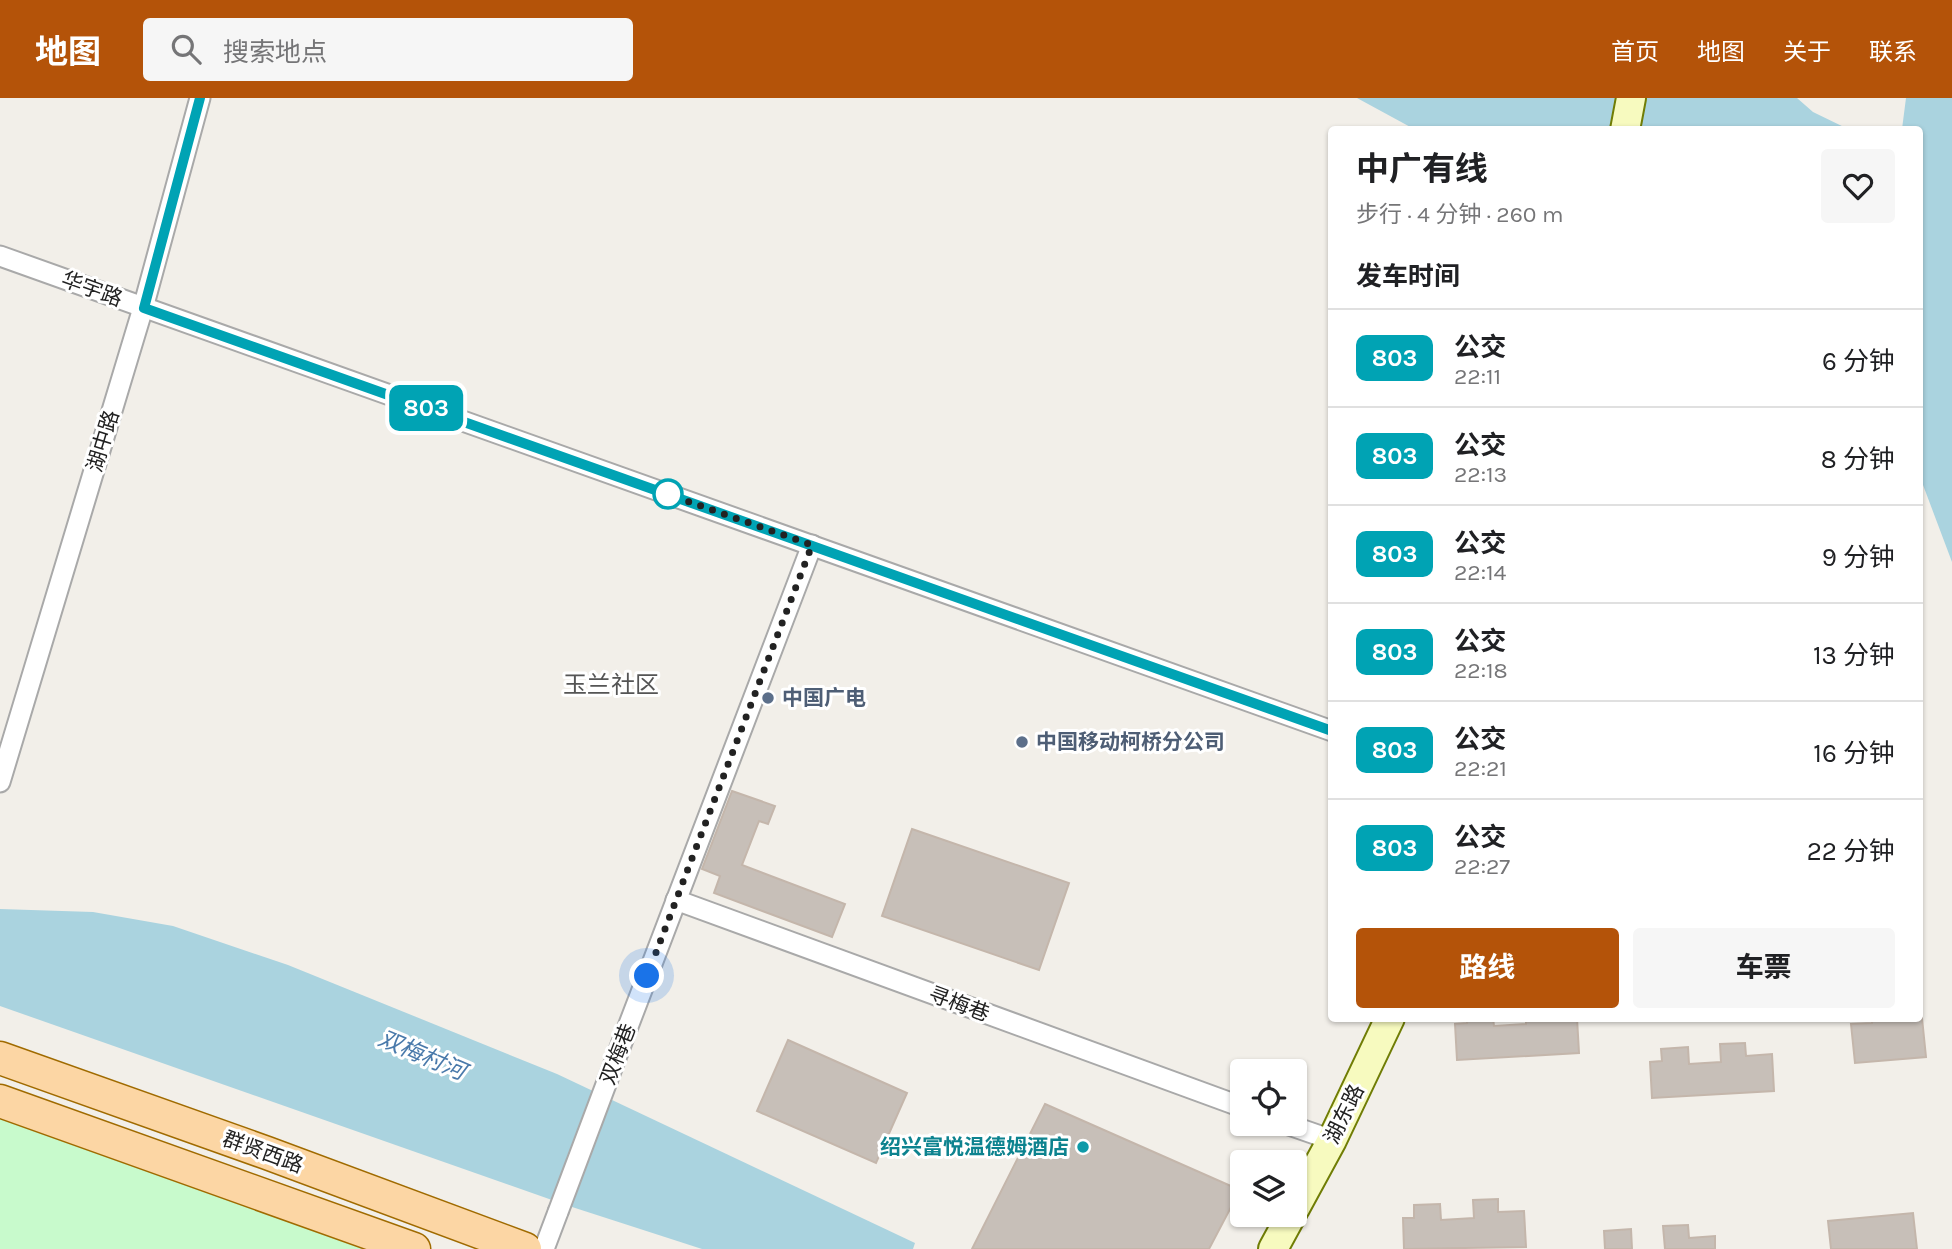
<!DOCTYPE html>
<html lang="zh">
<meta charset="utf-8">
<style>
:root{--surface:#fff;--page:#f6f6f6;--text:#202124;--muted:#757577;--line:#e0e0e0;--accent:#b45309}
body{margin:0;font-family:Karla,"Noto Sans SC",sans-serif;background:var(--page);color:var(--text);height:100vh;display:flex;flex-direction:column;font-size:26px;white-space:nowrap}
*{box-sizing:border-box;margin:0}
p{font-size:23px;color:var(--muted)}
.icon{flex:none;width:38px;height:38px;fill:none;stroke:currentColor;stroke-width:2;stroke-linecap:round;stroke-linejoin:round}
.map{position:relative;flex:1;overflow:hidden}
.sheet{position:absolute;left:1328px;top:28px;width:595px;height:896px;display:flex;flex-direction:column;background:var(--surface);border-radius:7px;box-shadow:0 2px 5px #0004}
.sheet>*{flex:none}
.badge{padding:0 14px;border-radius:10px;font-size:24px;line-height:46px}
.buttons{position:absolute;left:1230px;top:961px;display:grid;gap:14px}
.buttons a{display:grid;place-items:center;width:77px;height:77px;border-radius:7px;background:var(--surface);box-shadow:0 2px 5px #0004;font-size:35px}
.you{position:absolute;width:35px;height:35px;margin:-18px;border:5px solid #fff;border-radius:50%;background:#1a73e8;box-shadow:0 0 0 10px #1a73e833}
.map>.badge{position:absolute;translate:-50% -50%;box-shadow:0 0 0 4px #fff}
h2{padding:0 28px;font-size:26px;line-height:63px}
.round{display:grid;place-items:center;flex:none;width:74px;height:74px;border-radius:7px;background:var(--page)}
.head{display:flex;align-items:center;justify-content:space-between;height:119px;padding:0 28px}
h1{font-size:33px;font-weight:700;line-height:52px}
.button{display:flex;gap:14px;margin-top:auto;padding:14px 28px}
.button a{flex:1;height:80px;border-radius:7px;background:var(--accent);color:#fff;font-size:28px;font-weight:700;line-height:80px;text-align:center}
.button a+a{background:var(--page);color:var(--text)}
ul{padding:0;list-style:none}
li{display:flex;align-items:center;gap:21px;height:98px;padding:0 28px;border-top:2px solid var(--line)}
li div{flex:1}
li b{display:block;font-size:26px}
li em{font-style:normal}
li .badge{min-width:77px;font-weight:700;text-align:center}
header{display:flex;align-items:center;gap:42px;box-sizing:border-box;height:98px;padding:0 35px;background:var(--accent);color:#fff}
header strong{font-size:33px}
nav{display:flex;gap:38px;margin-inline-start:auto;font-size:24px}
.search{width:490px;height:63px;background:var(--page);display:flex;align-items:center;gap:18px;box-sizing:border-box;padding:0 24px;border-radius:7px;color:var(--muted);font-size:26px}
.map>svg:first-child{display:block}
.park{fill:#c8facc}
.water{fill:#aad3df}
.building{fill:#c7bfb8;stroke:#c4b6ab;stroke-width:2}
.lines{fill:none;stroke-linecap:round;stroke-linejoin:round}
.street-casing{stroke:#a9a9a9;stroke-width:23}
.secondary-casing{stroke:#707d05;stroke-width:32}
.primary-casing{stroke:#a06b00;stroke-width:35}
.street{stroke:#fff;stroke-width:19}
.secondary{stroke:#f7fabf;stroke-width:28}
.primary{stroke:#fcd6a4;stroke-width:32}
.street-bridge-casing{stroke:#a9a9a9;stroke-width:23;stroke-linecap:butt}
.street-bridge{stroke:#fff;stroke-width:19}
.line-casing{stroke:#fff;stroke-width:16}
.line{stroke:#00a3b4;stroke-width:10}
.walk{stroke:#222;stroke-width:7;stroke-dasharray:0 12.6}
.stop-dot{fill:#fff;stroke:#00a3b4;stroke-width:3.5}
.service-dot{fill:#5c6f8a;stroke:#fff;stroke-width:2.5}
.culture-dot{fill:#0f9aa8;stroke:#fff;stroke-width:2.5}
.labels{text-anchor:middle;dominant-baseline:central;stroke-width:6;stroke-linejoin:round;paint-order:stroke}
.street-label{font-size:21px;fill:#222;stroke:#fff}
.service-label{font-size:21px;font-weight:bold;fill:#4e5e75;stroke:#fff;text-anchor:start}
.culture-label{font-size:21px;font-weight:bold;fill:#0d838f;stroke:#fff;text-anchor:end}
.water-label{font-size:23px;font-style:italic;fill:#4a7aab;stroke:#fff}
.quarter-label{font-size:24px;fill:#555;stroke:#fff}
</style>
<header>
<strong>地图</strong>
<div class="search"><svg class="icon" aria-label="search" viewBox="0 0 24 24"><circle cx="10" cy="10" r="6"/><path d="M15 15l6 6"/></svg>搜索地点</div>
<nav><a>首页</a><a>地图</a><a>关于</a><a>联系</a></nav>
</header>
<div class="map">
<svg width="1952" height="1151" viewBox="0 0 1952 1151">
<rect width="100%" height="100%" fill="#f2efe9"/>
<path class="park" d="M0,1019l382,132h-382z"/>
<g class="water">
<path d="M1357,0h440l16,14 35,17h-434z"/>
<path d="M1906,0h46v464l-32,-85v-347l-18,-1z"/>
<path d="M0,811l93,3 80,14 115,39 269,109 358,169 -2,6h-211l-133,-43 -569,-200z"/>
</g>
<g class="building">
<path d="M732,693l43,15 -7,18 -9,-3 -17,44 103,39 -13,33 -118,-44 6,-17 -18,-7z"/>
<path d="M912,731l157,54 -30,87 -157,-54z"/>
<path d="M1467,920h26l1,8 32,-2v-6h51l2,35 -122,7 -2,-36 12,-1z"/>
<path d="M1872,920h24v3l26,-3 4,39 -71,6 -4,-39 21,-1z"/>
<path d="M788,942l119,53 -31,70 -119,-52z"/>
<path d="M1745,945l1,13 26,-2 2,37 -122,7 -2,-36 12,-1 -1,-12 27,-2 1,17 32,-2 -1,-18z"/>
<path d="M1045,1006l195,86 -31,59h-237z"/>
<path d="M1498,1101v13l26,-1 2,36 -122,2 -1,-31h11v-13l26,-1 1,16 33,-2 -1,-18z"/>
<path d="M1913,1115l4,36h-86l-3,-28z"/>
<path d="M1688,1127l1,13 26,-2v13h-50l-2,-23z"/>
<path d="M1631,1131l1,20h-27l-1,-18z"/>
</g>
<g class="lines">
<g class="street-casing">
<g id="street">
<path d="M0,158l1332,475"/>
<path d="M0,684l143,-474 57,-210"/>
<path d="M676,802l566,207"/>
<path d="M608,981l204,-534"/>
<path d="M1286,1026l46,16"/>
<path d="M544,1151l14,-37"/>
</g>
</g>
<g class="secondary-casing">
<g id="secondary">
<path d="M1625,32l6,-32"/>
<path d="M1295,1110l37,-68 58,-122"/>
<path d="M1273,1151l19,-35"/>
</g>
</g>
<g class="primary-casing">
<g id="primary">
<path d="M0,960l267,95 258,96"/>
<path d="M0,1003l414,148"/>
</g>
</g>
<use href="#street" class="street"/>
<use href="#secondary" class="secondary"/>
<use href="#primary" class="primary"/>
<g class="street-bridge-casing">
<path id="street-bridge" d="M558,1114l50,-133"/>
</g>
<use href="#street-bridge" class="street-bridge"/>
</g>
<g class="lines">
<g class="line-casing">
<path id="line" d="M200,0l-56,210 1188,423"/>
</g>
<use href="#line" class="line"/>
<path class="walk" d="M647,878l165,-431 -148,-52 4,1"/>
</g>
<circle class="stop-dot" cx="668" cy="396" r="14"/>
<g class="service-dot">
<circle cx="768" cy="600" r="7"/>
<circle cx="1022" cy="644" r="7"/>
</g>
<circle class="culture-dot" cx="1083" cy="1049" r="7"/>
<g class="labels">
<g class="street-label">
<text transform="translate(92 191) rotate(20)">华宇路</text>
<text transform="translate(103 343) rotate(-73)">湖中路</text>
<text transform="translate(959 906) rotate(20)">寻梅巷</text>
<text transform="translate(618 956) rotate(-69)">双梅巷</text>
<text transform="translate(1344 1016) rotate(-64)">湖东路</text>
<text transform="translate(263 1054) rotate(20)">群贤西路</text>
</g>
<g class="service-label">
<text x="782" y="600">中国广电</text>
<text x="1036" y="644">中国移动柯桥分公司</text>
</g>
<g class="culture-label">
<text x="1069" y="1049">绍兴富悦温德姆酒店</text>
</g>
<g class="water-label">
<text transform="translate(422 957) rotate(23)">双梅村河</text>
</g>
<g class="quarter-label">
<text x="611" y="587">玉兰社区</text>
</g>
</g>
</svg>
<div class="buttons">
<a><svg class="icon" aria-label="locate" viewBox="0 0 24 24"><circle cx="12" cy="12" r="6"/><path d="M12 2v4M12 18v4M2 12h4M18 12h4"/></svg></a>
<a><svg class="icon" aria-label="layers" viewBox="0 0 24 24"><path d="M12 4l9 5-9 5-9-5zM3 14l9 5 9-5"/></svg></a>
</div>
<div class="you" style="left:647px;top:878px"></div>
<b class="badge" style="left:426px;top:310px;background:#00a3b4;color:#fff">803</b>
<section class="sheet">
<div class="head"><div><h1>中广有线</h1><p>步行 · 4 分钟 · 260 m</p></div><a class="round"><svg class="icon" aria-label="heart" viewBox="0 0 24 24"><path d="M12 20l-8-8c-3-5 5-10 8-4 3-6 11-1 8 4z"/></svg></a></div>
<h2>发车时间</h2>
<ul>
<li><span class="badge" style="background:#00a3b4;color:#fff">803</span><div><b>公交</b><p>22:11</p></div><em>6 分钟</em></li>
<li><span class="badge" style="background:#00a3b4;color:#fff">803</span><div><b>公交</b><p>22:13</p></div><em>8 分钟</em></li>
<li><span class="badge" style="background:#00a3b4;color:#fff">803</span><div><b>公交</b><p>22:14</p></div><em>9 分钟</em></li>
<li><span class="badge" style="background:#00a3b4;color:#fff">803</span><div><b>公交</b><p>22:18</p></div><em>13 分钟</em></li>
<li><span class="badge" style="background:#00a3b4;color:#fff">803</span><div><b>公交</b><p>22:21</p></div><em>16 分钟</em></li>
<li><span class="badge" style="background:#00a3b4;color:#fff">803</span><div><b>公交</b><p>22:27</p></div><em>22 分钟</em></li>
</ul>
<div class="button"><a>路线</a><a>车票</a></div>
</section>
</div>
